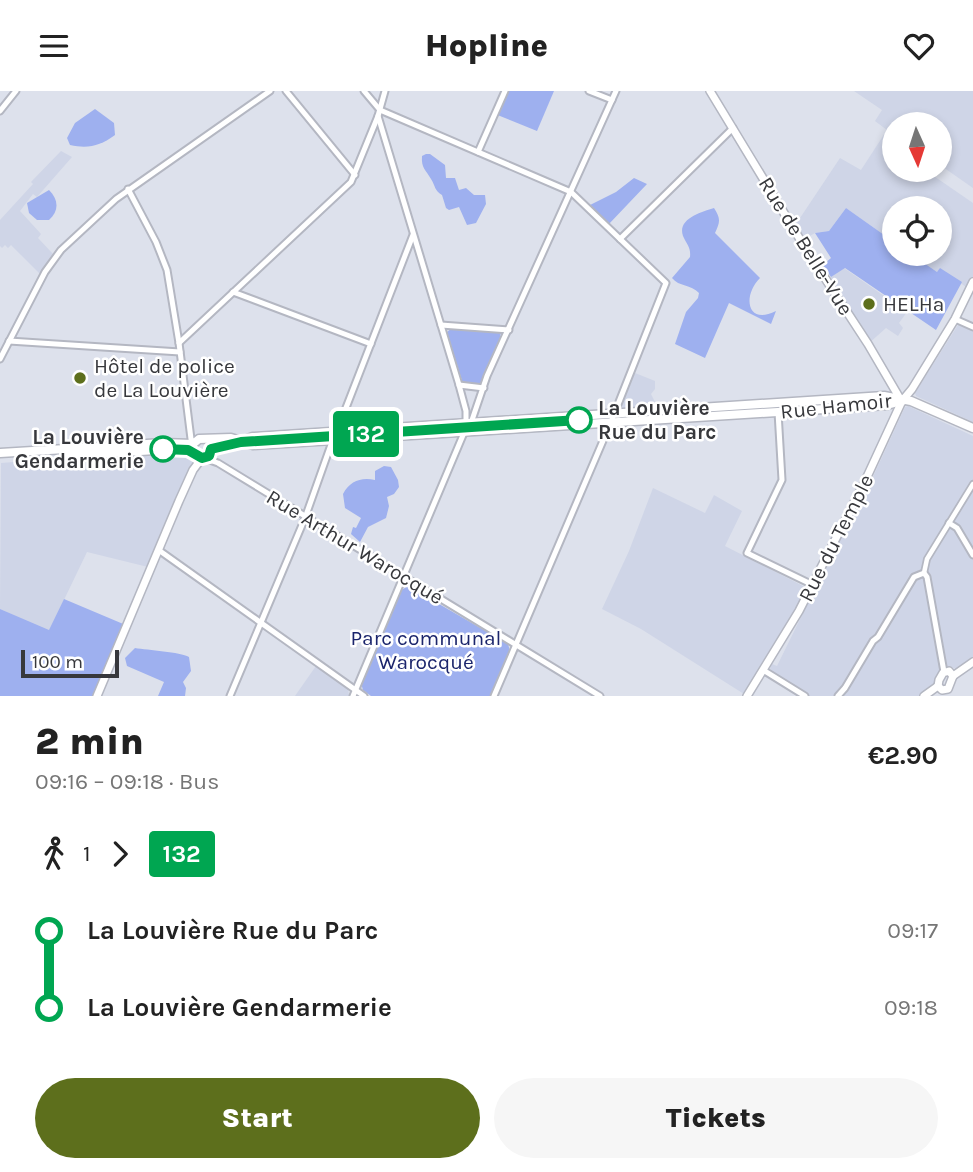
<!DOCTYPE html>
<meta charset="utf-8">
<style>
:root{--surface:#fff;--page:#f6f6f6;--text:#222;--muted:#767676;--accent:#5d6f1c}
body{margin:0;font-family:Karla,sans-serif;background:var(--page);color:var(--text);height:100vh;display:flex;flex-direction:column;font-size:26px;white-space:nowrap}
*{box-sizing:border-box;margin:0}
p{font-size:23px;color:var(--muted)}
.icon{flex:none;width:38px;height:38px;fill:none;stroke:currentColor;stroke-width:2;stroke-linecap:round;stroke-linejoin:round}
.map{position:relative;height:605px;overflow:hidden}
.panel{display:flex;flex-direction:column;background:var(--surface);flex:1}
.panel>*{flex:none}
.badge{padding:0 14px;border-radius:5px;font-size:24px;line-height:46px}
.needle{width:46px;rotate:177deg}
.controls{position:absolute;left:882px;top:21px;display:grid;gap:14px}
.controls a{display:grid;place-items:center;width:70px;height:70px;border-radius:50%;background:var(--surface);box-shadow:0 4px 10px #0003;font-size:35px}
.scale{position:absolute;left:21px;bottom:18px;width:98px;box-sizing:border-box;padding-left:7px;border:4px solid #37383c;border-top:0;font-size:19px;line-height:24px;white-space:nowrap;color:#37383c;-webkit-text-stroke:5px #fff;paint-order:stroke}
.map>.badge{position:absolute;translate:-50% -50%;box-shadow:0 0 0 4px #fff}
.legs{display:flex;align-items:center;gap:10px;height:77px;padding:0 35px;font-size:23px}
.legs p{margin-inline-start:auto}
.head{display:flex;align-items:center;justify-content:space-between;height:119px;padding:0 35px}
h1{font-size:38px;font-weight:800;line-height:52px}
.cta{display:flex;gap:14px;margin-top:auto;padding:14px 35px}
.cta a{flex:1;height:80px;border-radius:42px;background:var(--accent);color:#fff;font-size:28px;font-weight:800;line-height:80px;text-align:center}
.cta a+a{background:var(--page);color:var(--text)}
ul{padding:0 35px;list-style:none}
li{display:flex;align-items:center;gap:24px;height:77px;font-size:26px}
li i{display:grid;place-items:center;width:10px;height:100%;margin:0 9px;background:currentColor}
li i::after{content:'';width:18px;height:18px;margin:-9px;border:5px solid;border-radius:50%;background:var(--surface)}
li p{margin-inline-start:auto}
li:first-child i{background:linear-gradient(#0000 50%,currentColor 0)}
li:last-child i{background:linear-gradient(currentColor 50%,#0000 0)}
header{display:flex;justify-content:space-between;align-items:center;height:91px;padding:0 35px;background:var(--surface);font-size:32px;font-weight:800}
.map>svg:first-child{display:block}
.built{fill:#cfd5e7}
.green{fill:#9eb0ef}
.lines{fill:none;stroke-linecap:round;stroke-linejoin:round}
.pedestrian-casing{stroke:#b4b7c2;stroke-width:8}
.minor-casing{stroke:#b4b7c2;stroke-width:9}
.tertiary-casing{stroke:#b4b7c2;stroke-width:10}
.secondary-casing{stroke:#b4b7c2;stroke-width:11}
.pedestrian{stroke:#fff;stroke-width:4.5}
.minor{stroke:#fff;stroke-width:5}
.tertiary{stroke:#fff;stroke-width:7}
.secondary{stroke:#fff;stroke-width:8}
.line-1-casing{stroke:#fff;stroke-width:16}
.line-1{stroke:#00a651;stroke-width:10}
.poi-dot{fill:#5d6f1c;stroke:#fff;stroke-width:2.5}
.stop-1-dot{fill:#fff;stroke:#00a651;stroke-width:3.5}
.labels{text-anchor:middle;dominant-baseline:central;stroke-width:5;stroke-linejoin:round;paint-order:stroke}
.street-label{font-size:21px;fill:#37383c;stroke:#fff}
.poi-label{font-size:21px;fill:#37383c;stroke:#fff;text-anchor:start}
.stop-label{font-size:21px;font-weight:bold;fill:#37383c;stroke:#fff;text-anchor:start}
.park-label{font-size:21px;fill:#1b256c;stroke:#fff}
</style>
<header><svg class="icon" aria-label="menu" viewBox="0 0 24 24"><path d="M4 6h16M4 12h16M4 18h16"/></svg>Hopline<svg class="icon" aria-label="heart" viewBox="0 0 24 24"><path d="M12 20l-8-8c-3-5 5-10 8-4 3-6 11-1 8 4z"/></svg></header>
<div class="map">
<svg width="973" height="605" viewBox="0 0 973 605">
<rect width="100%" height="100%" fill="#dde1ec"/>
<g class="built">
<path d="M854,0h119v97l-33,-23v-41h-46v46h31l48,33v79l-4,7 -29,-20 -3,3 -26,-18h29v-46h-46v34l-48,-34 -17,23 -14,2 -14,8 -9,-16 6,-4 42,-63 21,12 26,-40 -12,-9 7,-11z"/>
<path d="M61,60l11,6 -35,40 -4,-3 -13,17 21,23 -3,4 15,16 -13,20 -29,-29 -3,3 -3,-3 -3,3 -2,-2v-26l33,-36 -2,-2z"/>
<path d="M844,177l63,44 -8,11 4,5 -5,8 -12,-8 -18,16 -34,-52 -3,-15z"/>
<path d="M958,234l15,5v92l-57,-26 -1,-3z"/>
<path d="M635,282l20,8v8l-4,5 6,12 -36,2z"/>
<path d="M908,315l65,30v222l-16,11 -10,-3 -5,2 -8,16 -15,12h-110l-38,-25 -1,-3 2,-4 5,2 91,-185 4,-2 33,-72z"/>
<path d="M155,360l34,2 4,9 -45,105 -61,-15 -38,79 -49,-22 1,-146z"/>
<path d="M653,397l52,25 9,-18 28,16 -17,35 82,42 -32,59 -31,47 -103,-65 -39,-20 27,-58z"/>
<path d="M316,575l32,21 1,9h-54z"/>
</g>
<g class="green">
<path d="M505,0h49l-17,40 -42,-17z"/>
<path d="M95,18l19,14 1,12c-15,11 -27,14 -45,10l-3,-7 8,-15z"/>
<path d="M426,63h4l15,11 1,13h9l4,12 7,-2 8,7h11l1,9 -10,19 -9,2 -8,-18 -10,3 -3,-2 -4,-13c-8,-5 -6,-8 -11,-16 -5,-9 -10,-11 -9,-23z"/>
<path d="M634,87l13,6 -39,41 -20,-19 28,-14z"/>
<path d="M49,99c10,10 10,21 0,30h-12l-8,-7 -2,-10z"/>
<path d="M714,117c7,11 6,14 1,25l45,45c-18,18 -13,48 16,33l-5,13 -42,-21 -24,55 -30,-14 11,-32 12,-14 1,-5c-8,-9 -20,-6 -27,-15l18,-21c1,-10 -3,-12 -7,-21 -6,-17 18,-24 31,-28z"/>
<path d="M846,117l48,34v12h17l26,18 3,-4 22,14 -26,48 -91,-62 -14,9 -8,-12 8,-7 -16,-25 14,-2z"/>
<path d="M452,237l49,4 -2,11 -20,43 -16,-2 -15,-48 -1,-4z"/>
<path d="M384,375l7,1 7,13 1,7 -5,7 -7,3 2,9 -3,12 -18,9 -8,15 -9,-8 2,-7 3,1 5,-10 -16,-10 -2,-14c7,-13 18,-17 32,-14v-9z"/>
<path d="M408,495l100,58 2,7 -19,45h-120l-8,-6 -2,-7 39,-92z"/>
<path d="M64,508l64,27 -31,70h-97v-87l49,21z"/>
<path d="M135,557c13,2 45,4 54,9l2,14 -8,11 3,6 -1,8h-27l6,-14 -37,-16 -2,-8z"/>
</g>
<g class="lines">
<g class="pedestrian-casing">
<path id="pedestrian" d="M924,482l3,-14 46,-75"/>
</g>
<g class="minor-casing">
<g id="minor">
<path d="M286,0l69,84"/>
<path d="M364,0l16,19 191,82 95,91 -55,139 -117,274"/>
<path d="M589,0l23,9"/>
<path d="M0,20l16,-20"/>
<path d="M478,61l27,-61"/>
<path d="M128,98l28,53 11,28 12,73 12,96 3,4"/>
<path d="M620,148l113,-111"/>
<path d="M233,201l138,52"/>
<path d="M955,228l18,8"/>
<path d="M441,234l68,5"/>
<path d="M9,250l171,11"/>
<path d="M179,252l172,-161 27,-66 7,-25"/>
<path d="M0,268l45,-87 16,-22 55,-51 154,-108"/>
<path d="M459,294l25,3"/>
<path d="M778,321l4,68 -35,73 66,32"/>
<path d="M471,332l16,-47 129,-285"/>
<path d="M337,340l76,-196"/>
<path d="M204,367l14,5 382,233"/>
<path d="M949,432l8,5 16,27"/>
<path d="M160,460l204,145"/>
<path d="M763,579l42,26"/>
<path d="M230,605l75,-178 28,-79"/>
<path d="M353,605l113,-268v-17l-7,-26 -81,-269"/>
<path d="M838,605l7,-8 28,-47 5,-4 36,-60 10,-4 3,4 17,95"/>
</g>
</g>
<g class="tertiary-casing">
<g id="tertiary">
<path d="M710,0l94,155 64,98 31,53"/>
<path d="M953,585l20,-14"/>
<path d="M938,595l1,-6 4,-7 6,-2 4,5"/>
<path d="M938,595l4,4 6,-1 5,-13"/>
<path d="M97,605l82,-195 14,-31 9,-12"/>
<path d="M747,605l52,-85 67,-132 36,-78 10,-12 43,-70 18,-37"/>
<path d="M924,605l14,-10"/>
</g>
</g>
<g class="secondary-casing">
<g id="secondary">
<path d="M193,353l6,-5 32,-1 22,7 634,-40 15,-4"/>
<path d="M192,356l2,8 8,3 7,-3 2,-6"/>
<path d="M211,358l21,-4 21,-8 631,-41 27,5 62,27"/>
<path d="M0,362l163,-10 30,1"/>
<path d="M63,365l108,-7 21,2"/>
</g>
</g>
<use href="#pedestrian" class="pedestrian"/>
<use href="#minor" class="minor"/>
<use href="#tertiary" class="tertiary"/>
<use href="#secondary" class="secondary"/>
</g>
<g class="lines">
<g class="line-1-casing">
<path id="line-1" d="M163,358l25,1 14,8 7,-2 2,-7 30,-7 338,-22"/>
</g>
<use href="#line-1" class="line-1"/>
</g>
<g class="poi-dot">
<circle cx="869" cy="213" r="7"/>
<circle cx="80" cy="287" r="7"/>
</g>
<g class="stop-1-dot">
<circle cx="579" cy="329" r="12"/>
<circle cx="163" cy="358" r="12"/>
</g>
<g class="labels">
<g class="street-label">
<text transform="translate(806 155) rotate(58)">Rue de Belle-Vue</text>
<text transform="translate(836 315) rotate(-6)">Rue Hamoir</text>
<text transform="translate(836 447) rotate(-63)">Rue du Temple</text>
<text transform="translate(355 456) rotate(31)">Rue Arthur Warocqué</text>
</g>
<g class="poi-label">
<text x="883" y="213">HELHa</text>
<text x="94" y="275">Hôtel de police<tspan x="94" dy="24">de La Louvière</tspan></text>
</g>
<g class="stop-label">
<text x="598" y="317">La Louvière<tspan x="598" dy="24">Rue du Parc</tspan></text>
<text x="144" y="346" text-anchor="end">La Louvière<tspan x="144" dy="24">Gendarmerie</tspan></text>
</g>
<g class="park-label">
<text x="426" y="547">Parc communal<tspan x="426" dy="24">Warocqué</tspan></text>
</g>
</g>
</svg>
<div class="controls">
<a><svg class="needle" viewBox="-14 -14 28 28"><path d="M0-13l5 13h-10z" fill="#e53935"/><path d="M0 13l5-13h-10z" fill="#767676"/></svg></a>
<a><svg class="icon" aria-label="locate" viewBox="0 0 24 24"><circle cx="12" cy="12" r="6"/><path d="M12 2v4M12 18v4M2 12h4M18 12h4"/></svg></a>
</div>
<div class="scale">100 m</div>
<b class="badge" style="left:366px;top:343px;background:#00a651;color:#fff">132</b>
</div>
<section class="panel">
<div class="head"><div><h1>2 min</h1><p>09:16 – 09:18 · Bus</p></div><b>€2.90</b></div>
<div class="legs"><svg class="icon" aria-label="walk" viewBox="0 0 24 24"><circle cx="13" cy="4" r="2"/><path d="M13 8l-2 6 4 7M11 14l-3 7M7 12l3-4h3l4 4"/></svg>1<svg class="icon" aria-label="forward" viewBox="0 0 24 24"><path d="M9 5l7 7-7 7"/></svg><b class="badge" style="background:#00a651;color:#fff">132</b></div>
<ul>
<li><i style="color:#00a651"></i><b>La Louvière Rue du Parc</b><p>09:17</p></li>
<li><i style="color:#00a651"></i><b>La Louvière Gendarmerie</b><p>09:18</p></li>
</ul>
<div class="cta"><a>Start</a><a>Tickets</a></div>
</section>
